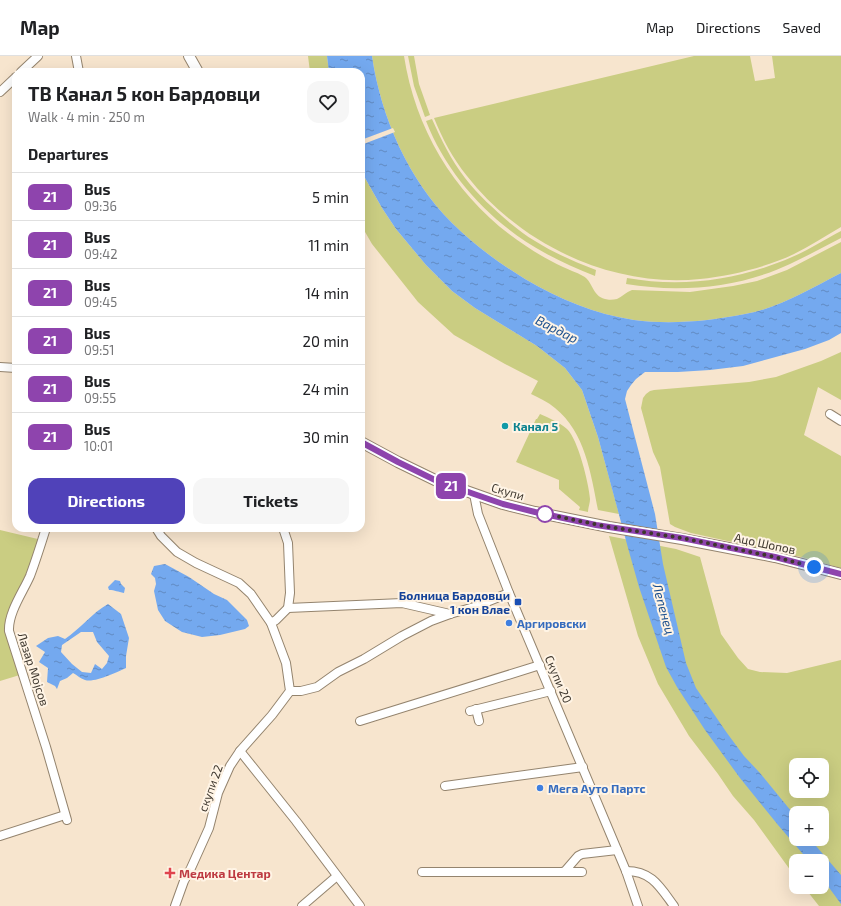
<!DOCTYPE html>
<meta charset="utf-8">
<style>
:root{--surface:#fff;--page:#f6f6f6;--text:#202124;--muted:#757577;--line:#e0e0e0;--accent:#5042b9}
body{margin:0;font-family:"Exo 2",sans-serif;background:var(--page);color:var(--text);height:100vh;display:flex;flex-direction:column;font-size:15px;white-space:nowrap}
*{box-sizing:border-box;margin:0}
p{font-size:13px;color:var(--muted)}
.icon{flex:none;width:22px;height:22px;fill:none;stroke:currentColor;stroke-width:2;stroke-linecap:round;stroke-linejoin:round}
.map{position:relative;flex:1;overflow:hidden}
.panel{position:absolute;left:12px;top:12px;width:353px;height:464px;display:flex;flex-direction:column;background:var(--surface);border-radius:12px;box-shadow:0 4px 16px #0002}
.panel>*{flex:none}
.badge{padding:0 8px;border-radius:6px;font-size:14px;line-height:26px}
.buttons{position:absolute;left:789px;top:702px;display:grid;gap:8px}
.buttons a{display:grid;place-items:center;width:40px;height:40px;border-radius:8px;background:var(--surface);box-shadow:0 4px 16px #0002;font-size:20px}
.you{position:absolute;width:20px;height:20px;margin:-10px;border:3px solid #fff;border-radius:50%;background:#1a73e8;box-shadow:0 0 0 6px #1a73e833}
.map>.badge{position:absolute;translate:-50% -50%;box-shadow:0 0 0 2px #fff}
h2{padding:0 16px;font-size:15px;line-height:36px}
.round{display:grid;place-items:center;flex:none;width:42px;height:42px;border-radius:12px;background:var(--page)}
.overview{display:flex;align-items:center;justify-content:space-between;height:68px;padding:0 16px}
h1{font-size:19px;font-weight:700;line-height:30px}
.action{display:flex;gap:8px;margin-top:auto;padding:8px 16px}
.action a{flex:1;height:46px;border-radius:12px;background:var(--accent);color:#fff;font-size:16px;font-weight:700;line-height:46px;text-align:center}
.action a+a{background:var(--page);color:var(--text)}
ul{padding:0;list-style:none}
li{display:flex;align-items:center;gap:12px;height:48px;padding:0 16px;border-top:1px solid var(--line)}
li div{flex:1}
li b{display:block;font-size:15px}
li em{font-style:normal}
li .badge{min-width:44px;font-weight:700;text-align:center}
header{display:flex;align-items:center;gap:24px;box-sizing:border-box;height:56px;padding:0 20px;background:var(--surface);border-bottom:1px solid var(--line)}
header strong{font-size:19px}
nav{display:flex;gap:22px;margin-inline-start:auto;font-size:14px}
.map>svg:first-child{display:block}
.green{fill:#cacd82;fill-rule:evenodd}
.water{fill:url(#water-ripples);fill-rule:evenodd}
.pier{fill:#f7e5ce}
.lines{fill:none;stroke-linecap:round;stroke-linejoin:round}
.minor-casing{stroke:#94846e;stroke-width:10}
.tertiary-casing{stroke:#94846e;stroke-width:12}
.minor{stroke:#fff;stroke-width:8}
.tertiary{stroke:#fff;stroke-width:10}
.line-casing{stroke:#fff;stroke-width:9}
.line{stroke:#8e44ad;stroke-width:6}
.walk{stroke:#3e372e;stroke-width:4;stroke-dasharray:0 7.2}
.culture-dot{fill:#0f9aa8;stroke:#fff4e5;stroke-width:1.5}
.stop-dot{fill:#fff;stroke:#8e44ad;stroke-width:2}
.transit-dot{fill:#1a4fb4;stroke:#fff4e5;stroke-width:1.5}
.shop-dot{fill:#3f7fe0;stroke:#fff4e5;stroke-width:1.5}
.health-dot{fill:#e0444e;stroke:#fff4e5;stroke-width:1.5}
.labels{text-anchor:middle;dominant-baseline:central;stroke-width:4;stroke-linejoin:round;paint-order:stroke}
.culture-label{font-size:12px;font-weight:bold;fill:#0d838f;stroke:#fff4e5;text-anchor:start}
.street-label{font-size:12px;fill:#3e372e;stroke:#fff4e5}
.transit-label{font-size:12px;font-weight:bold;fill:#164399;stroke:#fff4e5;text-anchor:end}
.shop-label{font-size:12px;font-weight:bold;fill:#366cbe;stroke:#fff4e5;text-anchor:start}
.health-label{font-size:12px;font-weight:bold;fill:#be3a42;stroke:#fff4e5;text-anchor:start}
.water-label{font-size:13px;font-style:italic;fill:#1a4e8d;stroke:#fff4e5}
</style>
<header>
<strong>Map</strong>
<nav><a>Map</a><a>Directions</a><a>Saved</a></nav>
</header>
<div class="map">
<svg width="841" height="850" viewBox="0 0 841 850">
<defs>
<pattern id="water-ripples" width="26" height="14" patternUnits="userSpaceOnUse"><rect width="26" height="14" fill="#74a9ef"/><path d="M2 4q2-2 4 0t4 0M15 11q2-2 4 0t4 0" fill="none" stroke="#618ac2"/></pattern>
</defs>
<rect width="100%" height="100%" fill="#f7e5ce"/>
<g class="green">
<path d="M308,0h19l2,16h-19z"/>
<path d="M372,0h32c12,78 56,147 122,190 12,8 24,15 37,21 6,3 13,5 20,9 10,5 9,20 22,23 3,1 8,1 12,0 5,-2 9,-7 15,-9l58,2 43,-6 24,-5 30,-11 54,-28v31c-31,16 -62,35 -96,41 -36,7 -74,11 -111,6 -39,-6 -75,-21 -109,-41 -26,-16 -51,-34 -73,-56 -44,-44 -71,-106 -80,-167z"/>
<path d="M408,0h6l5,28 11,31 -5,2 -11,-31z"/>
<path d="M694,0h56l5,25 20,-3 -3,-22h69v171c-16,9 -31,19 -47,27 -27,13 -64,22 -94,25 -88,9 -179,-34 -233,-103 -14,-17 -25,-38 -33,-58z"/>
<path d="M432,63c9,20 19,41 33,59 13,17 29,31 45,45 8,6 16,13 25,18 19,12 40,21 61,29l-1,6c-17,-7 -34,-14 -50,-23 -53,-29 -97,-76 -119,-132z"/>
<path d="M361,115l21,37 14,21 30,36 26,26 23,17 62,38 28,22 17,22 16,47 21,77 -21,-4c-7,-36 -13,-78 -43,-102 -7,-6 -16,-10 -24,-14l7,-13 -33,-17 -51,-29 -36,-33 -46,-58 -11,-19z"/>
<path d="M841,175v7c-17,9 -34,18 -51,26 -51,24 -110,29 -164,20l1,-6c56,10 113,2 165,-21 17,-7 33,-18 49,-26z"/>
<path d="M841,296v48l-23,-13 -14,48 37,21v112l-40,-11 -110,-24 -16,-6 -5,-3 -10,-57 -7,-15 -12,-44 2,-10 3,-4 4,-3 4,-1 95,-8 27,-5 45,-16z"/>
<path d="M540,358c9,4 19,8 27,15 11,10 22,55 23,70 0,4 -2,9 -2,13l-9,-2 1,-3 -21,-18v-9l-43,-18 20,-43h1z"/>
<path d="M0,474l42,10 -32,79 13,55 -23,7z"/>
<path d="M609,480l67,13 24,8 21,77 17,24 10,11 12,3 27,1 54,-13v246h-22l-15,-19h18v-26h-26v17l-42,-58 -21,-24 -15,-22 -29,-38 -31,-52 -20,-48zM796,709h26v26h-26zM796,757h26v26h-26z"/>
</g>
<g class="water">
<path d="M327,0h45c9,61 36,123 80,167 22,22 47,40 73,56 34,20 70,35 109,41 37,5 75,1 111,-6 34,-6 65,-25 96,-41v60l-12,7 -24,9 -62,17 -33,4 -32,2h-33l-9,7 -5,6 -4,6 -2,8 30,115 8,50 23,99 10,25 31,45 17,23 16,17 36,44v22h14l31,36v29l-19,-26v-17h-13l-31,-36 -38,-47 -35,-48 -28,-43 -11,-20 -27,-80 -11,-39 -30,-111 -16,-47 -17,-22 -28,-22 -62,-38 -23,-17 -26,-26 -30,-36 -14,-21 -17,-30 -4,-7v-99h-32z"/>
<path d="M165,508l24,13 25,17 13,6 20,20 2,6 -4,3 -25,6 -18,2 -20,-5 -17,-11 -7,-11 -4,-19 2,-7 -1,-6 -4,-4 3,-8z"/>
<path d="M115,524l5,1 1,3 4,4 -1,5c-6,-1 -9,-3 -15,-3l-1,-3z"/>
<path d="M108,548l13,10 8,24 -3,18v12c-9,4 -31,15 -41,12 -4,-1 -8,-5 -12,-7l-6,5 -7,3 -3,8 -2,-3 -8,-4 1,-14 -9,-6 6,-10 -9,-6 12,-8 10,-2 7,3c15,-10 27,-26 43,-35zM81,576h12l4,10 12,14 -2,7 -5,6 -7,-5 -4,9 -9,-1 -10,-8 -11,-12 1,-7z"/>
</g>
<path class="pier" d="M393,72l2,4 -34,13v-5z"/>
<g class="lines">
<g class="minor-casing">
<g id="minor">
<path d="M76,0l3,16"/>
<path d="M21,16l17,-16"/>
<path d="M0,36l16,-15"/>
<path d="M0,311l16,1"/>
<path d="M830,358l11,7"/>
<path d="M474,438l4,20 31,79 117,278 12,35"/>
<path d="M46,472c-5,16 -10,32 -16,48 -7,16 -22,37 -21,55l37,116 21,73"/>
<path d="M156,472l5,8 16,16 19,11 43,20 12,11 20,29 15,40 4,28 -18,24 -32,36 -10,15 -12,27 -9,35 -18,40 -7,13 -9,25"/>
<path d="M283,472l5,15 2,50 -2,15"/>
<path d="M271,567l5,-3 12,-12 114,-5 48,11"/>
<path d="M290,635h11l16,-4 21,-15 26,-13 38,-23 29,-15 19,-7 24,-7 35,-14"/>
<path d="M476,653l3,12"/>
<path d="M470,655l81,-20"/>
<path d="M360,665l180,-56"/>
<path d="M240,695l56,70 64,85"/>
<path d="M445,730l138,-19"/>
<path d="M0,780l65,-21"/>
<path d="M626,815c26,0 34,16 48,35"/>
<path d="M422,816h140l3,-1 13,-15 4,-2 35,-4"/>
<path d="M562,816h20"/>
<path d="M302,850l35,-30"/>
</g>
</g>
<g class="tertiary-casing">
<g id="tertiary">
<path d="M189,0l9,16"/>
<path d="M361,386l37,20 37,18 68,24 32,8 74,15 73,12 93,18 66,17"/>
</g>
</g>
<use href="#minor" class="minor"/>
<use href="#tertiary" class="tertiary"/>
</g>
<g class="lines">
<g class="line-casing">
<path id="line" d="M361,386l37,20 37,18 39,14 29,10 32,8 61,13 86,13 93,19 66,17"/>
</g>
<use href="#line" class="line"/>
<path class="walk" d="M545,458l64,13 73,11 93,19 39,10"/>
</g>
<circle class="culture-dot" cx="505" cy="370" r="4"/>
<circle class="stop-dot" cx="545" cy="458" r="8"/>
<rect class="transit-dot" x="514" y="542" width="8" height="8" rx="2"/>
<g class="shop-dot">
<circle cx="509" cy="567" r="4"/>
<circle cx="540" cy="732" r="4"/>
</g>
<path class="health-dot" d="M168 811h4v4h4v4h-4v4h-4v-4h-4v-4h4z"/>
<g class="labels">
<g class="culture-label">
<text x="513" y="370">Канал 5</text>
</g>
<g class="street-label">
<text transform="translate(508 435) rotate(16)">Скупи</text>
<text transform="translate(765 487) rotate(12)">Ацо Шопов</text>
<text transform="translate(34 613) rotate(72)">Лазар Мојсов</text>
<text transform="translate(559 623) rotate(67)">Скупи 20</text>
<text transform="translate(210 732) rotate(-70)">скупи 22</text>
</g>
<g class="transit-label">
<text x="510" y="539">Болница Бардовци<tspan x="510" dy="14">1 кон Влае</tspan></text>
</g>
<g class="shop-label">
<text x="517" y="567">Аргировски</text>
<text x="548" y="732">Мега Ауто Партс</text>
</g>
<g class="health-label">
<text x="179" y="817">Медика Центар</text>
</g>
<g class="water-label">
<text transform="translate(557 273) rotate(27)">Вардар</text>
<text transform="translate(664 553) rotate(75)">Лепенец</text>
</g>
</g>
</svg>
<div class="buttons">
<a><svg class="icon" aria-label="locate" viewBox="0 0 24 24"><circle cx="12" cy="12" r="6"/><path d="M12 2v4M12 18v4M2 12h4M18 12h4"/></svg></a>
<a>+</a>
<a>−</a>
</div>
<div class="you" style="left:814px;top:511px"></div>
<b class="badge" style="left:451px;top:430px;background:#8e44ad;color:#fff">21</b>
<section class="panel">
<div class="overview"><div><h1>ТВ Канал 5 кон Бардовци</h1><p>Walk · 4 min · 250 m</p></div><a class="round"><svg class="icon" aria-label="heart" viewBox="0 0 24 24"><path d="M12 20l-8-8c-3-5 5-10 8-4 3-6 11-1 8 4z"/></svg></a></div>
<h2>Departures</h2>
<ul>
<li><span class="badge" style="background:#8e44ad;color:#fff">21</span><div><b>Bus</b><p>09:36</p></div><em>5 min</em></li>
<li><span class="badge" style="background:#8e44ad;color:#fff">21</span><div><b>Bus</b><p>09:42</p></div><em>11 min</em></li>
<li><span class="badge" style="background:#8e44ad;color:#fff">21</span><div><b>Bus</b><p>09:45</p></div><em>14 min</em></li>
<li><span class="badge" style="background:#8e44ad;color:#fff">21</span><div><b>Bus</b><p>09:51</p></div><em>20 min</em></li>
<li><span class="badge" style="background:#8e44ad;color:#fff">21</span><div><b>Bus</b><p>09:55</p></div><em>24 min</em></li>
<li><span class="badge" style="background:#8e44ad;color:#fff">21</span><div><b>Bus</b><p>10:01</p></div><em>30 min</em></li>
</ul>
<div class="action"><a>Directions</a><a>Tickets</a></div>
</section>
</div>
